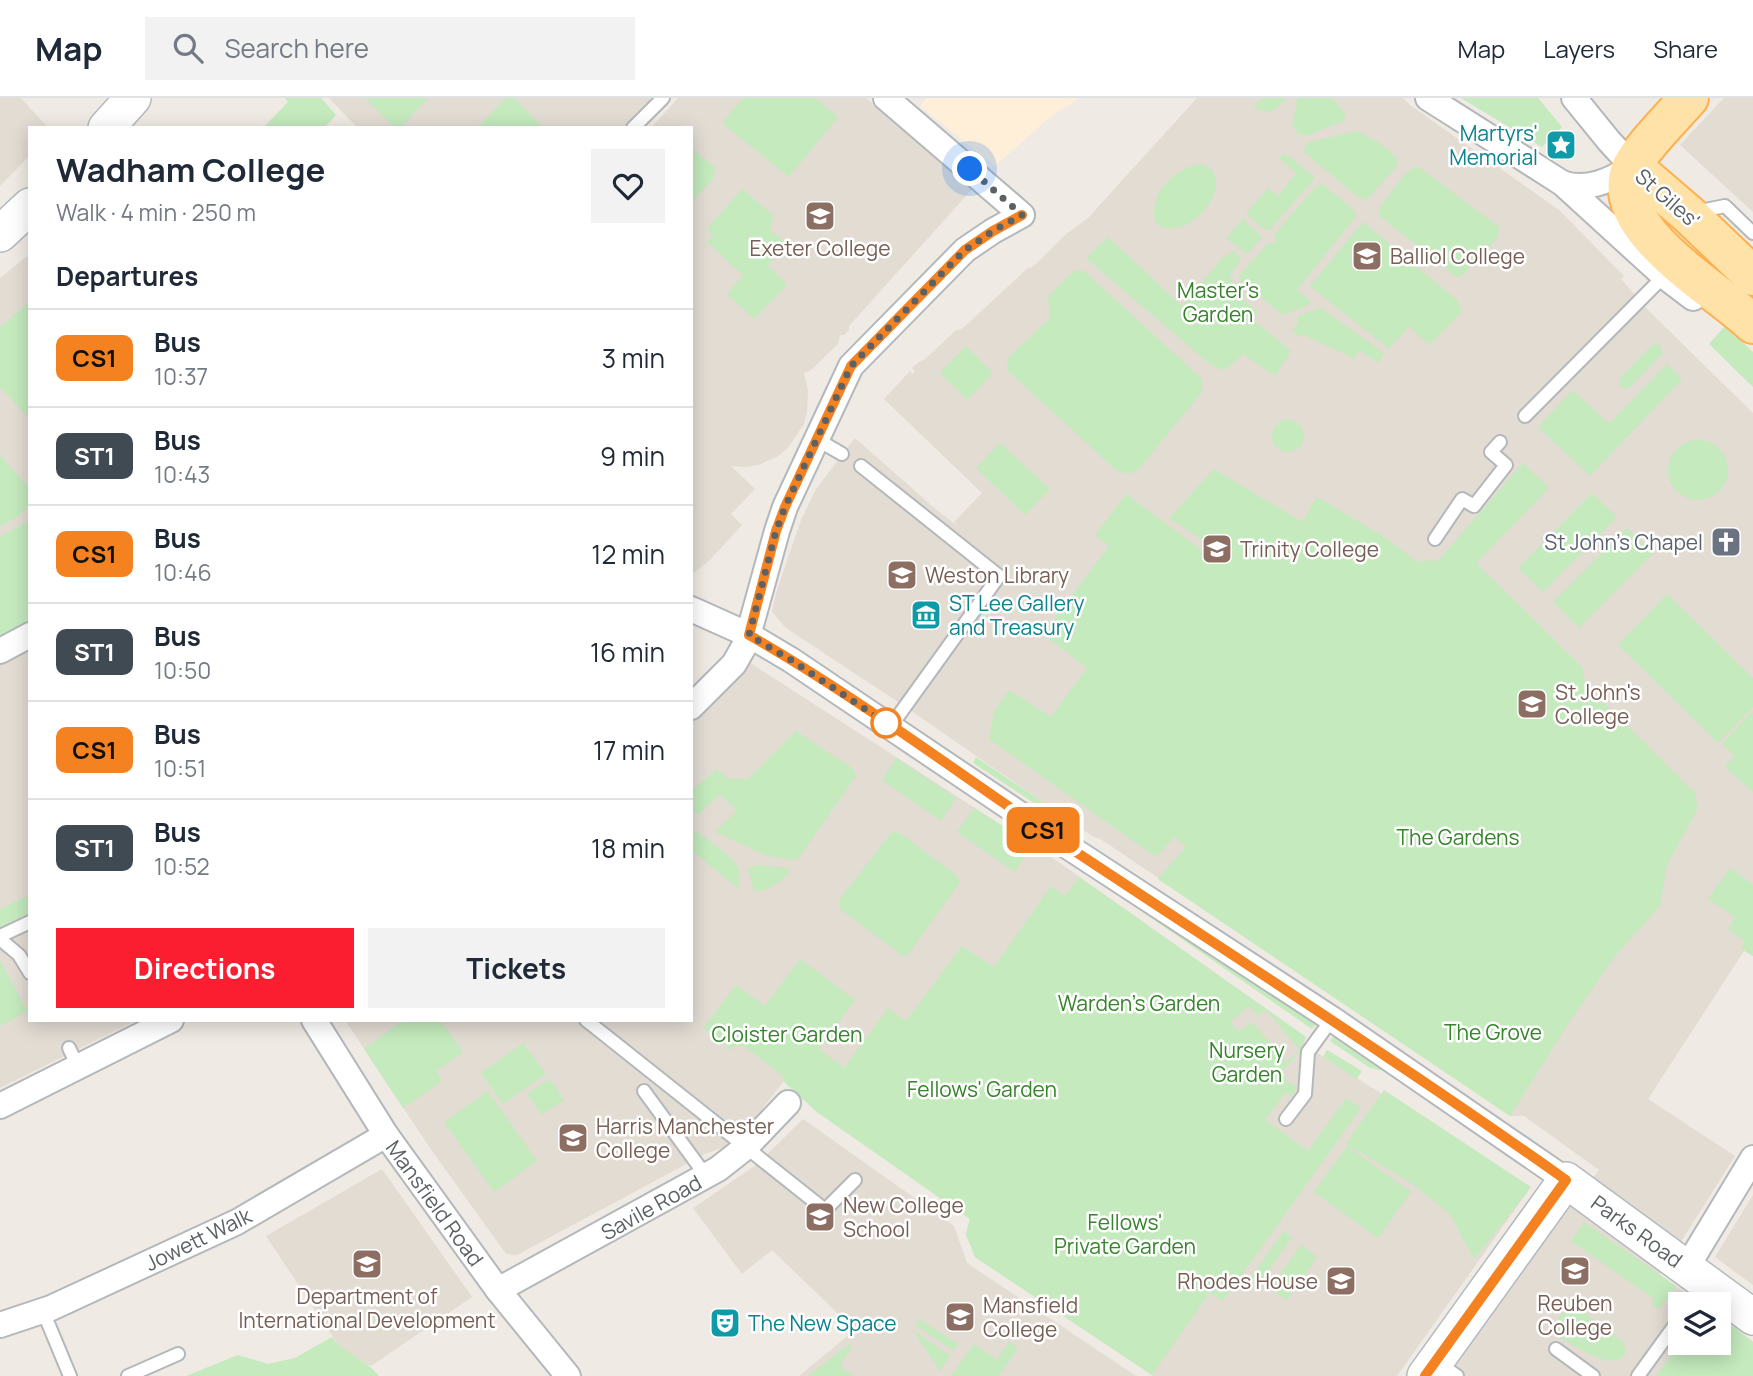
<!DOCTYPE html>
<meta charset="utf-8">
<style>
:root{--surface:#fff;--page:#f2f2f3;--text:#1f2937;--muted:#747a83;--line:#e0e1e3;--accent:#fb1e31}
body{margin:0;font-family:Manrope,sans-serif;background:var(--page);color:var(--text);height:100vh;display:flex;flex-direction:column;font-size:26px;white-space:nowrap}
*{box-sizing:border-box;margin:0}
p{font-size:23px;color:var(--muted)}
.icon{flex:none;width:38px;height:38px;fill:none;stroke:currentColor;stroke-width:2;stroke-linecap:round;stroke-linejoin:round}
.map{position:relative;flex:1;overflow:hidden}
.details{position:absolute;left:28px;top:28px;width:665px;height:896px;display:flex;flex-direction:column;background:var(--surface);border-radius:0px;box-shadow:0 4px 18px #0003}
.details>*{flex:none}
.badge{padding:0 14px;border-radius:10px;font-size:24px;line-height:46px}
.buttons{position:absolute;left:1668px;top:1194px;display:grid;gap:14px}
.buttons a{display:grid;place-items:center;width:63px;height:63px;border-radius:0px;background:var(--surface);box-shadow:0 4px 18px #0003;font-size:35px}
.you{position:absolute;width:35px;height:35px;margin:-18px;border:5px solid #fff;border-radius:50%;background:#1a73e8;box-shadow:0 0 0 10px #1a73e833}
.map>.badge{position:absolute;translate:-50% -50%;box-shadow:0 0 0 4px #fff}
h2{padding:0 28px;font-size:26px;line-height:63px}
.round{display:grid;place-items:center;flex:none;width:74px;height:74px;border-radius:0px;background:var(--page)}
.head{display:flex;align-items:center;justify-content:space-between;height:119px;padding:0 28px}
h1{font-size:33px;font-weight:700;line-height:52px}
.cta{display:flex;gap:14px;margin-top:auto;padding:14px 28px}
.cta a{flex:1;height:80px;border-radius:0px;background:var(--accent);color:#fff;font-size:28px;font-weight:700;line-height:80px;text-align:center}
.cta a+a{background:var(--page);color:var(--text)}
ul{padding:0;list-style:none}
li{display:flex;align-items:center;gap:21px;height:98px;padding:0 28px;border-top:2px solid var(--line)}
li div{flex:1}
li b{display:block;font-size:26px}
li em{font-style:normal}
li .badge{min-width:77px;font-weight:700;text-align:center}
header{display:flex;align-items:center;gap:42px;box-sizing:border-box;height:98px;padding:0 35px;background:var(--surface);border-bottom:2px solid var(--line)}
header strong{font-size:33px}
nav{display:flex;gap:38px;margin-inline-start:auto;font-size:24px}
.search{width:490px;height:63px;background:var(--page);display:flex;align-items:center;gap:18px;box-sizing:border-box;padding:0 24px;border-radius:0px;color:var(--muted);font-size:26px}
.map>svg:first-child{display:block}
.commercial{fill:#ffefd8}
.education{fill:#e2dcd3}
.green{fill:#c4eabd;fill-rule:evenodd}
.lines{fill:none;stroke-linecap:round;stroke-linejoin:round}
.lane-casing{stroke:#b4b8bb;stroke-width:16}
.street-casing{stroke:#b4b8bb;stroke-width:28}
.secondary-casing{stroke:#b4babf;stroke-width:38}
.primary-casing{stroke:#ffaf4c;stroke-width:42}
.lane{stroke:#fff;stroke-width:12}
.street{stroke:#fff;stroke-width:24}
.secondary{stroke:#fff;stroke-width:35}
.primary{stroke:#ffe2a8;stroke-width:38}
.line-casing{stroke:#fff;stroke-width:16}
.line{stroke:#f58220;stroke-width:10}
.walk{stroke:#5b6165;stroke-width:7;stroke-dasharray:0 12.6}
.stop-dot{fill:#fff;stroke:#f58220;stroke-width:3.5}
.labels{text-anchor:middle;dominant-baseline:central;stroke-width:5;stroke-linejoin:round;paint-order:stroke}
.culture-label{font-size:21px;fill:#0d838f;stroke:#fff;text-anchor:start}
.street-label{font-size:21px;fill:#5b6165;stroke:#fff}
.education-label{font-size:21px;fill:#785e54;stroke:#fff;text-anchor:start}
.park-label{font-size:21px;fill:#36842b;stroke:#fff}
.worship-label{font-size:21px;fill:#5b616d;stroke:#fff;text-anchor:end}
</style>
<header>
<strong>Map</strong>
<div class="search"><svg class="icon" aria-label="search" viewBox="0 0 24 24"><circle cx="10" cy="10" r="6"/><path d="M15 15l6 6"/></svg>Search here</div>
<nav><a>Map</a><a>Layers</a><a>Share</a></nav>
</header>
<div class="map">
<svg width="1753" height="1278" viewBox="0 0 1753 1278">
<rect width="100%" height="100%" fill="#efeae3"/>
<path class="commercial" d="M927,0h152l-29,19 -55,49 -75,-60z"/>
<g class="education">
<path d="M0,0h21l27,30h-18v27l-30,31z"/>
<path d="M329,0h327l-34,30h-264z"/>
<path d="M678,0h188l108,89 -125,139v4l-5,5h-4l-2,9 -27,26 -7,3 4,18 -1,21 -3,12 -16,24 -11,9 -19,8 -11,2 -16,-1 24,23 -24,25 11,11 -32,35 -19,15v-447h-40z"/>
<path d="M1197,0h206l7,7 149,105 65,66 -3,3 27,31 105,103v543l-9,-5 -96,148 87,57 -75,119 41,29h-21v38h38l1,-26 34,26v34h-313l122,-172 16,-6 21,-28 -75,-54h-14l-408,-276 -10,-4 -182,-126 -124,-82 -14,-16 4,-19 25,-73 15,-31 39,-51 84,74 19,14 -4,-4 28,-29 -98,-94 26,-28 3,3 2,-3 -3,-3 7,-6 6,-3 30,-28 8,-3 66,-61 2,1 6,-5 29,-29 22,-16z"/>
<path d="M1724,0h29v114l-73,-67z"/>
<path d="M30,156v374l-30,15v-365z"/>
<path d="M30,547v375h107l-137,68v-427z"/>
<path d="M749,564l308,199 249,176 -2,6 19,14 208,130 -134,189h-244l-178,-119 -9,-23 4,-15 -153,-107 -33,-31 -36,46 -17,17 -28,11 -186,100 -11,-1 -76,-106 -85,-128h346v-297l34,-32z"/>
<path d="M803,1021l151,107 13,37 169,113h-337l56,-46 -83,-80 -30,24 -49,-66 63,-43z"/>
<path d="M382,1071l90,128 -101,69 -30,-17 -75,-113z"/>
<path d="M1753,1097v90l-38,-28z"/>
</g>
<g class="green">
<path d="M285,0h36l15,17 -12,13h-61l25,-26z"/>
<path d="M365,0h63l-28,30h-5z"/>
<path d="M506,0h8l29,30h-66z"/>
<path d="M743,0h72l23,19 -49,60 -67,-54z"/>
<path d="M1266,0h20l-8,9 -9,5 -16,-4 7,-8z"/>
<path d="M1298,0h34l14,17 -3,6 -35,14h-8l-8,-9z"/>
<path d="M1461,0h77l24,29 -20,20z"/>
<path d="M1357,33l21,11 20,17 -2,8 -30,33 -8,-3 -55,-46 4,-8z"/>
<path d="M691,50l24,19 -2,12 -22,24z"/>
<path d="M1283,56l7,3 25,21 -44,50 -6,2 -19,-16 22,-26 10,8 18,-23 -17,-15z"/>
<path d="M1200,66c43,9 -9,83 -44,60 -10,-28 18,-56 44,-60z"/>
<path d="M1415,69l5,1 79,59 -1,10 -38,40 -5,-1 -75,-60 -1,-8 26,-34z"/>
<path d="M1322,86l34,28v4l-59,74 14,11 -2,4 -26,10 -44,-35v-4l29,-33h6l2,-4 -2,-4 41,-48z"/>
<path d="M742,91l32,27 -3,4 2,3 -3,7 17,14 -19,21 19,20 -33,34 -27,-25 16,-19 -36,-33 6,-7 -6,-6z"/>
<path d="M1243,121l19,18 -15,17 -21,-16z"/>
<path d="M1363,124l95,79 3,10 -1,3 -31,31 -20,-19 -20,23 -79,-63z"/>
<path d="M1108,139l74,69 43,-51 3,1 5,-6 8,8 -12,20 17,16 -3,5 15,13 -6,7 39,32 -16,25 -32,-22 -17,15h-8l-12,-8 -120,-103z"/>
<path d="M1075,172l9,1 118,108v13l-64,78 -10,4 -11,-3 -110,-101 1,-12 42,-40 -2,-22z"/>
<path d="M26,205l4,3v113l-30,-32v-60l23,-19z"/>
<path d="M1321,210l63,45 -5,10 -20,-13 -5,9c-17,-10 -35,-15 -51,-25l-3,3 -8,-6 6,-7v-8z"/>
<path d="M1725,228l28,26v35l-44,-43z"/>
<path d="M1653,246h5l4,5v5l-32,33 -5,2 -6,-5 1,-6z"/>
<path d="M966,248l27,27 -26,27 -27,-27z"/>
<path d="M1667,266l15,15 -92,97 -52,-49 35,-37 36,34z"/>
<circle cx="1288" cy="338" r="16"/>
<circle cx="1698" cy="372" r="30"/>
<path d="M1000,345l50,46 -25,26 -49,-47z"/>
<path d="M0,357l30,34c0,24 -10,27 -30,37z"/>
<path d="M1523,365l26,25 -73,75 107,105 2,16 111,110 1,16 -30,55 -7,41 -44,49 -44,63 -62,98 -352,-237 28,-32 -12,-10 -18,20 -167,-118 5,-28 15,-21 42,27 36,-49 -44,-34 66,-88 -14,-11 31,-41 78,58 6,-7 -41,-27 45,-49 88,53 15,-25 66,39 34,26 15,-2 5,2z"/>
<path d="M1592,395l25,24 -74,75 -25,-24z"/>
<path d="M30,422v102l-30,15v-100z"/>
<path d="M1627,430l26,25 -74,75 -26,-26z"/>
<path d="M1667,496l86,84v29l-35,36 -100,-98z"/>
<path d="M1753,612v82l-28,-25 10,-11 -13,-12z"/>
<path d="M796,633l56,37 4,8 -59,84 -30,-4 -52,-24 22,-21 -17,-17 -22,21 -7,-7v-17l26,-22 11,10h20z"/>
<path d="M976,659l99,67 -3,4 -99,-65z"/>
<path d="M896,660l60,40 -15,23 -59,-41z"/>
<path d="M974,710l59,37 -18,27 -58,-40z"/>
<path d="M691,731c10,4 41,28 46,37 4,6 3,16 2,23l-48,-39z"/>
<path d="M892,734l8,1 57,43 3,6 -50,70 -6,5 -65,-49 1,-9z"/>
<path d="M757,767l31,3 1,5c-9,9 -22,20 -35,18l-6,-23z"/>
<path d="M1730,770l23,16v72l-12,-8 4,-7 -17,-12 7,-12 -27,-18z"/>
<path d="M1079,779l227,160 -8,17 -17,18 8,11 9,4 -6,9 -7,-3 -20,27 43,31 38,-53 15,10 -138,193 -13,-9 -58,83 -177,-118 -9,-23 4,-15 -153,-107 -34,-31v-5l-39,-30h-10l-3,4 -28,-22 33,-43 29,21 35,-47 55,41 -36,49 25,19 44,-60 18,13 56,-75 32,21 57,-81 14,10zM1249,908l9,10 8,-6 34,40 -14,12 -34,-40 -13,10 -9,-10z"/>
<path d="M30,797v18l-30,14v-18z"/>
<path d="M1141,807l177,116 -6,8 -178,-123z"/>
<path d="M0,862l27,51 -27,15z"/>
<path d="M404,922h36l23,32 -27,19 6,10 -39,27 -39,-59z"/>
<path d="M1335,936l56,38 -21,-4 -40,-27z"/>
<path d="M523,945l23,31 -43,30 -22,-31z"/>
<path d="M1327,952l35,21 -5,8 -34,-22z"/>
<path d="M547,982l6,3 11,17 -22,15 -15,-21z"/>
<path d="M1384,992l147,97 -57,72 -24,-45 -39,-31 -65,-39z"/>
<path d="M488,993l49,70 -43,31 -50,-70z"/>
<path d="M1347,1048l64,46 -33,46 -64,-46z"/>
<path d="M1584,1124l92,64 -17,23 -8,-5 3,-5 -83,-58z"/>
<path d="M1284,1133l8,6 -32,46 -9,-6z"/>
<path d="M1301,1147l16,12 -30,43 -17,-11z"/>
<path d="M1570,1204l53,40 3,10c-9,24 -60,-10 -76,-22z"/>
<path d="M1719,1218l34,26v34h-97l25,-34h37z"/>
<path d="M919,1221l39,25 -4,7 -39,-26z"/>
<path d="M913,1232l37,26 -10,15z"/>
<path d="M332,1239c13,18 34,22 47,39h-193l52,-21 30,9 27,-6z"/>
<path d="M1009,1244l9,6 -19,28h-48l23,-32 23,16z"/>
<path d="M850,1246l2,2 -12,20 13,10h-45z"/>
</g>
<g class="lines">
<g class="lane-casing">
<g id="lane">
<path d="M633,30l30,-30"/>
<path d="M1695,114l30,-6 28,27"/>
<path d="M1525,318l140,-141"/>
<path d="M818,342l24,14"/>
<path d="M861,368l138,110 -108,150"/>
<path d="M1435,441l27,-40 12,7 32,-41 -15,-13 9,-10"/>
<path d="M0,838l30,-14"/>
<path d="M0,841l19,16 11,18"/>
<path d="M586,922l239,190 30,-30"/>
<path d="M69,950l9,19"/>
<path d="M644,993l62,85"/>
<path d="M1286,1021l19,-25 3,-42 24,-33"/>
<path d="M1690,1206l14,-20"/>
<path d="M43,1213l27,65"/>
<path d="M1556,1251l37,27"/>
<path d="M1437,1264l20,14"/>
<path d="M128,1278l50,-22"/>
<path d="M1638,1278l42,-58"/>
</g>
</g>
<g class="street-casing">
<g id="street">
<path d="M1428,0l134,85c24,9 51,-3 70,-17l-23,-25 -35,-43"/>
<path d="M1562,85l102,93 29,22"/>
<path d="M691,511l58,26 42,25 276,186 265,173 234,161"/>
<path d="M0,553l30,-16"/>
<path d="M691,609l43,-43 12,-21 31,-112 8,-24 66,-141 114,-116 28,-19 29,-16 -136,-117"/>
<path d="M314,922l72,115 112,155 70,86"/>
<path d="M0,1008l171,-86"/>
<path d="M1687,1169l66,-109"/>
<path d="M498,1192l220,-121 28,-22 42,-44"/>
<path d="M0,1227l51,-17 186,-86 149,-87"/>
</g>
</g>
<g class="secondary-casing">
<g id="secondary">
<path d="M106,30l27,-30"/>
<path d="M0,136l30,-28"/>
<path d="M1425,1278l141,-196 187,137"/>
</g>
</g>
<g class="primary-casing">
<g id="primary">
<path d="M1689,0c-14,16 -51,53 -58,71 -24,59 87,121 122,155"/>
<path d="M1632,68l56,48 65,62"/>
</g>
</g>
<use href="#lane" class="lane"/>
<use href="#street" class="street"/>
<use href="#secondary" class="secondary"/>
<use href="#primary" class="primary"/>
</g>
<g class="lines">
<g class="line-casing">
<path id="line" d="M1022,117l-29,16 -28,19 -114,116 -66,141 -9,24 -27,104c112,64 215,143 321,213 166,110 334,217 496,332l-141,196"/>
</g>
<use href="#line" class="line"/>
<path class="walk" d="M886,625l5,3 -100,-66 -42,-25 27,-104 9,-24 66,-141 114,-116 28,-19 29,-16 -52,-46"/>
</g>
<defs>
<g id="sight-square" transform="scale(1.575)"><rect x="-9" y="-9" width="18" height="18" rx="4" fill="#0f9aa8" stroke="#fff"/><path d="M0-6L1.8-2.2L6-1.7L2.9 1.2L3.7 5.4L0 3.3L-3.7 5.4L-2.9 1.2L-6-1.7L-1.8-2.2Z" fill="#fff"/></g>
<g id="university-square" transform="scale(1.575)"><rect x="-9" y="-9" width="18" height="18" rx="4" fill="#8d6e63" stroke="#fff"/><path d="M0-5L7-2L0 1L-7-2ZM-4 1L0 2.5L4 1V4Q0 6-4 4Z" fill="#fff"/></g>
<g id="church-square" transform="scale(1.575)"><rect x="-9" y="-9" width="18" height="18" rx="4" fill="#6b7280" stroke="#fff"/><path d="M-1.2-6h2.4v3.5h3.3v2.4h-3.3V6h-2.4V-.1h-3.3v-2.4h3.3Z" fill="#fff"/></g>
<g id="museum-square" transform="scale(1.575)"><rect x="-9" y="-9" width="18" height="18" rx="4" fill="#0f9aa8" stroke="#fff"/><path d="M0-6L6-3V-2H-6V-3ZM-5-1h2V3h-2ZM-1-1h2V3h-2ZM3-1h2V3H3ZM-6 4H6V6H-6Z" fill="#fff"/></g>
<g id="school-square" transform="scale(1.575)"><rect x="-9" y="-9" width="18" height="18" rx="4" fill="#8d6e63" stroke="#fff"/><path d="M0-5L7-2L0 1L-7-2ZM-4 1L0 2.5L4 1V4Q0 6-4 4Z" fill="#fff"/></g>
<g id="theatre-square" transform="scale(1.575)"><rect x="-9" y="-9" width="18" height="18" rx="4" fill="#0f9aa8" stroke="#fff"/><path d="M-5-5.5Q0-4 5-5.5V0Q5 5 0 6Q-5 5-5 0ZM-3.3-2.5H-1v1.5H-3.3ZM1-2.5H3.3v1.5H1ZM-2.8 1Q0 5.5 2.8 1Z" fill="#fff"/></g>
</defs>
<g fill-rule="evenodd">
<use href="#sight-square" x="1561" y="47"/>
<use href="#university-square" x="820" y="118"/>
<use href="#university-square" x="1367" y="158"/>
<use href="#church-square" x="1726" y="444"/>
<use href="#university-square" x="1217" y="451"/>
<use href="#university-square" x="902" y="477"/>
<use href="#museum-square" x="926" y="517"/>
<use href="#university-square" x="1532" y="606"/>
<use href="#university-square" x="573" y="1040"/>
<use href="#school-square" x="820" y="1119"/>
<use href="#university-square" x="367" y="1166"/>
<use href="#university-square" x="1575" y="1173"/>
<use href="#university-square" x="1341" y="1183"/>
<use href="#university-square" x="960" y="1219"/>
<use href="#theatre-square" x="725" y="1225"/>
</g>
<circle class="stop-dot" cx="886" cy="625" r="14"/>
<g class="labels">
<g class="culture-label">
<text x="1538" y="35" text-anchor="end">Martyrs'<tspan x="1538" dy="24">Memorial</tspan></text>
<text x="949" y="505">ST Lee Gallery<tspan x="949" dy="24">and Treasury</tspan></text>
<text x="748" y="1225">The New Space</text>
</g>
<g class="street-label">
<text transform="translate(1668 100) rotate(41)">St Giles'</text>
<text transform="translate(435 1105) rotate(54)">Mansfield Road</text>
<text transform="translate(651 1109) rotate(-29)">Savile Road</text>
<text transform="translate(1637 1133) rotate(36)">Parks Road</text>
<text transform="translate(198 1141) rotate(-26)">Jowett Walk</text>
</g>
<g class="education-label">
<text x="820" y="150" text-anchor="middle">Exeter College</text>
<text x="1390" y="158">Balliol College</text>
<text x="1240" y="451">Trinity College</text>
<text x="925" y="477">Weston Library</text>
<text x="1555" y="594">St John's<tspan x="1555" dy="24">College</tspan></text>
<text x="596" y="1028">Harris Manchester<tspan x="596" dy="24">College</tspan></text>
<text x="843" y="1107">New College<tspan x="843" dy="24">School</tspan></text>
<text x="1318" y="1183" text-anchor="end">Rhodes House</text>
<text x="367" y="1198" text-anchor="middle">Department of<tspan x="367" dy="24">International Development</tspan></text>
<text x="1575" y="1205" text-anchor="middle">Reuben<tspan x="1575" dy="24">College</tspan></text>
<text x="983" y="1207">Mansfield<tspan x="983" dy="24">College</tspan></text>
</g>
<g class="park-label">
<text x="1218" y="192">Master's<tspan x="1218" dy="24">Garden</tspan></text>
<text x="1458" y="739">The Gardens</text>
<text x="1139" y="905">Warden's Garden</text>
<text x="1493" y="934">The Grove</text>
<text x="787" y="936">Cloister Garden</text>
<text x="1247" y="952">Nursery<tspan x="1247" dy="24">Garden</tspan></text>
<text x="982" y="991">Fellows' Garden</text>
<text x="1125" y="1124">Fellows'<tspan x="1125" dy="24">Private Garden</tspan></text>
</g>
<g class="worship-label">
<text x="1703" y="444">St John's Chapel</text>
</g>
</g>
</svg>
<div class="buttons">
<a><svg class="icon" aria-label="layers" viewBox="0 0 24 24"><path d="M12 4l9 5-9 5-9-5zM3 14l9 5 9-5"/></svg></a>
</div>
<div class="you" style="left:970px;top:71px"></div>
<b class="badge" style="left:1043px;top:732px;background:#f58220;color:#111">CS1</b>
<section class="details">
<div class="head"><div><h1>Wadham College</h1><p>Walk · 4 min · 250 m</p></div><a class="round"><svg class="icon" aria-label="heart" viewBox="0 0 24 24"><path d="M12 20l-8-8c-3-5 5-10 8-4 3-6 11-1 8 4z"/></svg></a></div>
<h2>Departures</h2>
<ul>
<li><span class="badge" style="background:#f58220;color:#111">CS1</span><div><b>Bus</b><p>10:37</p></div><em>3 min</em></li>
<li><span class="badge" style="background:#404a53;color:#fff">ST1</span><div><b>Bus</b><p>10:43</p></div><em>9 min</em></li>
<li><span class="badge" style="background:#f58220;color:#111">CS1</span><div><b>Bus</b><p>10:46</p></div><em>12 min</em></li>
<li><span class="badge" style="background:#404a53;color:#fff">ST1</span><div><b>Bus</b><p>10:50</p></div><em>16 min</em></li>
<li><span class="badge" style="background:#f58220;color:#111">CS1</span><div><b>Bus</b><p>10:51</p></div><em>17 min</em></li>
<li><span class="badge" style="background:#404a53;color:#fff">ST1</span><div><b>Bus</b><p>10:52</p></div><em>18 min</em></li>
</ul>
<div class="cta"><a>Directions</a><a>Tickets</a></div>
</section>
</div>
